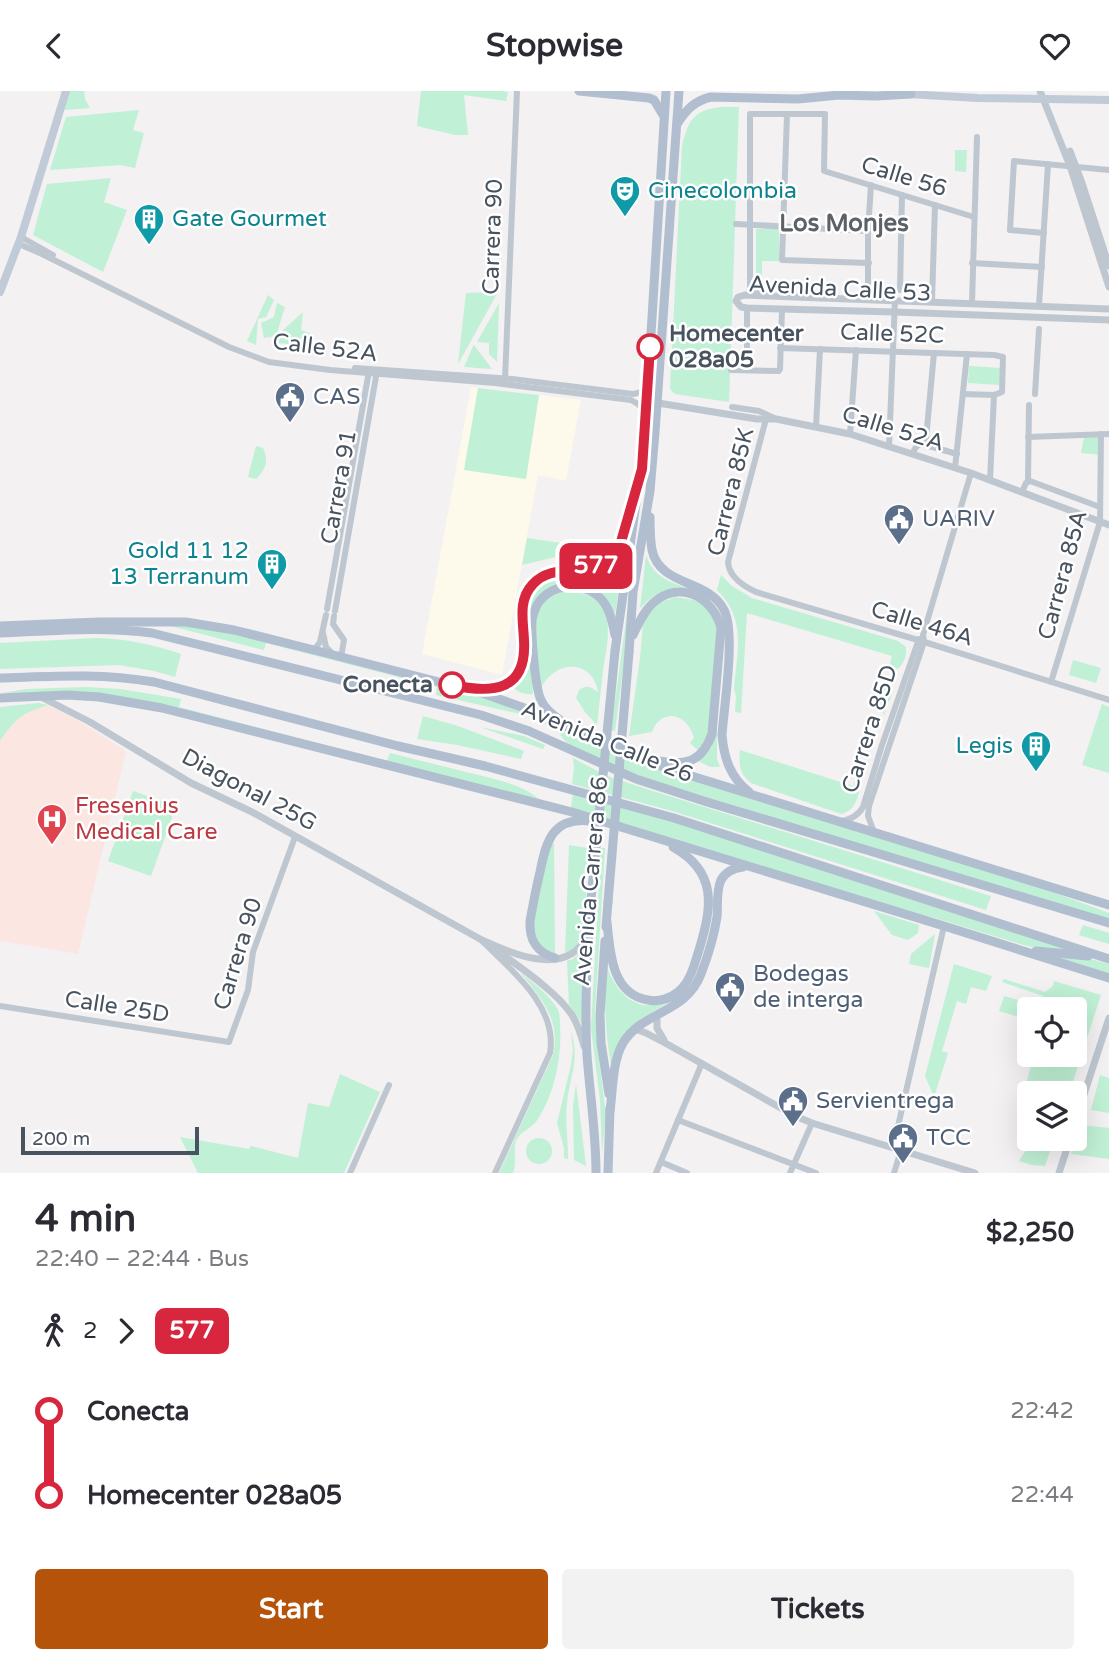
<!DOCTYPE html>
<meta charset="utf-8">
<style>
:root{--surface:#fff;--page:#f2f2f3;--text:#2b2b33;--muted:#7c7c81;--accent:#b45309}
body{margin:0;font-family:"Varela Round",sans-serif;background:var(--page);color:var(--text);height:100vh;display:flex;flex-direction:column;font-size:26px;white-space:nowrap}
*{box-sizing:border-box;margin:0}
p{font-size:23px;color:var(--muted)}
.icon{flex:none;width:38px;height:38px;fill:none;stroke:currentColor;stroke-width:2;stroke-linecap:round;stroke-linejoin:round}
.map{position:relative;height:1082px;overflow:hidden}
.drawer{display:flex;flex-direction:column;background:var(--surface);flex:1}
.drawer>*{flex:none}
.badge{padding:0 14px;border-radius:10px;font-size:24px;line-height:46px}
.controls{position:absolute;left:1017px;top:906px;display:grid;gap:14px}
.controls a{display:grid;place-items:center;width:70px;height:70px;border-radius:7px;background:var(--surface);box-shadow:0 7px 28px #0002;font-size:35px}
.scale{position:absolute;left:21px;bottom:18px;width:178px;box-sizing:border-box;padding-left:7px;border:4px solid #48535f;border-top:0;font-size:19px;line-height:24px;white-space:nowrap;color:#48535f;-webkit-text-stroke:5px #fff;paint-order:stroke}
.map>.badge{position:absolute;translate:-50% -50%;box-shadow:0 0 0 4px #fff}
.legs{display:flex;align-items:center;gap:10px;height:77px;padding:0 35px;font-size:23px}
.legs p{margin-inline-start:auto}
.summary{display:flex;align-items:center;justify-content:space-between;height:119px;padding:0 35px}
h1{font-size:38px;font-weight:700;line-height:52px}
.primary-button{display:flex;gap:14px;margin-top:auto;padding:14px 35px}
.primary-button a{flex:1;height:80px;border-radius:7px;background:var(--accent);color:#fff;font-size:28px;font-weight:700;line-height:80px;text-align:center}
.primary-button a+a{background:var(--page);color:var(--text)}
ul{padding:0 35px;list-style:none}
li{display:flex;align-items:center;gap:24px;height:84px;font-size:26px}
li i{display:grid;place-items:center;width:10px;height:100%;margin:0 9px;background:currentColor}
li i::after{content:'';width:18px;height:18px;margin:-9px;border:5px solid;border-radius:50%;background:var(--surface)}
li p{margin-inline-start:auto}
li:first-child i{background:linear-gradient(#0000 50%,currentColor 0)}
li:last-child i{background:linear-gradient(currentColor 50%,#0000 0)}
header{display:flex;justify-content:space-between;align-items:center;height:91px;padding:0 35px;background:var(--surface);font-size:32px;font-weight:700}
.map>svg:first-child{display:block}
.commercial{fill:#fdf9eb}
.medical{fill:#fce6e2}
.green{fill:#c0f0d5}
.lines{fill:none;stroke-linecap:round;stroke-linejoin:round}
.minor{stroke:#bec7d0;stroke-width:6}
.tertiary{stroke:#bec7d0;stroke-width:7}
.secondary{stroke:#c1cbd8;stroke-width:8}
.primary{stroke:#b0bed0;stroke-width:9}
.primary-bridge{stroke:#b0bed0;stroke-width:9}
.line-1-casing{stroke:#fff;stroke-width:16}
.line-1{stroke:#d7263d;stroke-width:10}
.stop-1-dot{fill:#fff;stroke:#d7263d;stroke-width:3.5}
.labels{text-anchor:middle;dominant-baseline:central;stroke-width:5;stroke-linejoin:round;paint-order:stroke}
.street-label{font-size:23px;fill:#48535f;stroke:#fff}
.culture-label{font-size:23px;fill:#0d838f;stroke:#fff;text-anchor:start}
.stop-label{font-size:23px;font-weight:bold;fill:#48535f;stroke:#fff;text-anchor:start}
.service-label{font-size:23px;fill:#4e5e75;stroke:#fff;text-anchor:start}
.health-label{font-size:23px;fill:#be3a42;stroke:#fff;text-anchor:start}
.neighbourhood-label{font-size:24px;font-weight:bold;fill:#5d6166;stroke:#fff}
</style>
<header><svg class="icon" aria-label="back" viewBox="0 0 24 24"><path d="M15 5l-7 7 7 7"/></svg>Stopwise<svg class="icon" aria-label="heart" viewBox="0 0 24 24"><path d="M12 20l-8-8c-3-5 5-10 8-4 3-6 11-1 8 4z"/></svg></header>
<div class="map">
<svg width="1109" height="1082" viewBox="0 0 1109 1082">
<rect width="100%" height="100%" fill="#f3f1f1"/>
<path class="commercial" d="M471,296l110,13 -15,81 -28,-6 -36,200 -80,-21z"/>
<path class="medical" d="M48,614l29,15 49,31 -48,203 -78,-13v-200l15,-21 17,-10z"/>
<g class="green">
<path d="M70,0h14l1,8 5,9 -26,2z"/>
<path d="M421,0h81l6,1 -2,9 -42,-6 4,40h-13l-38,-9z"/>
<path d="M721,16h18l-10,295 -54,-8 -5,-5 12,-243c6,-26 12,-36 39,-39z"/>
<path d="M139,19l-6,20 11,3 -9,35 -15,-3 -70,5 16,-53z"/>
<path d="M955,59h12l-1,22 -11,-1z"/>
<path d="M111,87l-7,24 23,8 -24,62 -70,-37 14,-51z"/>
<path d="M756,138h23v32h-17v19h-6z"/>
<path d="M498,201l-40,72 8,-71z"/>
<path d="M268,204l6,5 -8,17 -8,2 -2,26 -9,-4z"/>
<path d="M277,212l8,4 -9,29 -12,2 -3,-15 13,-6z"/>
<path d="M499,212l-2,59 -8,-8v-11l-12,-1z"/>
<path d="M303,221l-2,18 10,4 -3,12 -30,-3 4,-12z"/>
<path d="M474,253v1l18,24 -28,-2z"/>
<path d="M969,275l32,2 -1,17 -32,-2z"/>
<path d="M478,297l61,7 -13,84 -62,-9z"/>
<path d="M1103,345v19l-22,-2 3,-16z"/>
<path d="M256,355l7,2c6,13 3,21 -7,31l-8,-2z"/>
<path d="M527,447l48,7 -2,8 -51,12z"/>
<path d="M626,453l-11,70 -10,-17 -48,-11 -28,29 -2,10c-6,-59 48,-38 79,-55 10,-6 15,-16 20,-26z"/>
<path d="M646,464c7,21 21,26 41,33 -20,0 -34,5 -47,21z"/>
<path d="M721,484l11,11 20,12 146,43 8,6c1,12 -5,25 -18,24l4,-15 -145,-43 -6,100 -6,-1 1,-16 -2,-8c3,-38 13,-68 -17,-98z"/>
<path d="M569,500c50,5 40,45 34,80 -2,18 -4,36 -6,54l-12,-13 -9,-14 3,-8c8,-6 12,-3 19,2 -5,-33 -43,-33 -57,-4l-2,1c-1,-13 -2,-26 -3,-39 -2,-28 -2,-56 33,-59z"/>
<path d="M675,506l19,3 12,6 11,16 -6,109 -11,21 -10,-9 4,-5c-6,-25 -33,-31 -42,-6l-23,4 11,-78 3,-34 3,-6 11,-14z"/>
<path d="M628,515l-4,57 -9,68 -4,-1z"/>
<path d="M155,531l69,8 258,66 46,16 62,31 63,23 397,125 59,22v7l-301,-90 -183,-59 -56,-25 -11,-14 -8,-6 -25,-11 -89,-20 1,-8 -171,-44 -2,7z"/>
<path d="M95,547c33,1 56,6 86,16l-6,23 -21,-6 -35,-6 -119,4v-26z"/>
<path d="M529,555l4,48c-9,1 -14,-2 -21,-7 13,-12 15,-24 17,-41z"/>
<path d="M1073,569l28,8 -5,15 -27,-8z"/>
<path d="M86,596l34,2 61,10 -2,8 208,54 3,-8c25,6 51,13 76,19 24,6 54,11 73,27l-456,-106h-80l22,-4z"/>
<path d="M883,597l5,1 5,2 -9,24 -5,-11z"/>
<path d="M39,612l9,2c-26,8 -33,14 -48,36v-34z"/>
<path d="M1102,613l7,3v66l-27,-8z"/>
<path d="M423,625l35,10 66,25 -3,8 -64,-14 -40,-6z"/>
<path d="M480,636l44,9 21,9 -2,4z"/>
<path d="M717,639v29l3,8h-10l-12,-6 13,-13z"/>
<path d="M740,659l113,36 3,-9 5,5c-3,14 -4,28 -20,32l-90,-31c-12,-10 -12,-18 -11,-33z"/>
<path d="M573,667l34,18 46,15 338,105 -5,14 -314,-99 -100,-27 2,-16z"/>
<path d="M133,700l43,15 -25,70 -43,-15z"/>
<path d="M573,702l54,14 450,144 -32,-2 -18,-3 -92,-28 -35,-9 -329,-101z"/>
<path d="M554,752l1,111 -14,-5 -9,-18 17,-86z"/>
<path d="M569,754l18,3c0,19 0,83 -8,95 -3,5 -9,7 -14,10z"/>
<path d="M601,757h4l-10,164 2,32 9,71 -4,38 -2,-53 -9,-72z"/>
<path d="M874,820l45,14 -1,8 -10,7 -16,-5z"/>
<path d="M1083,834l26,8v11l-30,-9z"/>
<path d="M935,843l-6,34 -20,-4 2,-10z"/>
<path d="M581,860l1,73 -13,-20 -2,-43 6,-2z"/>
<path d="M1051,865l33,1 25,7v11z"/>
<path d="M954,873l38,12 -6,15 -15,-4 -5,17 -9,-3 -15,50 6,2 -14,44 -9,-21z"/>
<path d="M606,874c7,18 17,35 37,40 7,1 16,-1 23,-1 -31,18 -45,25 -55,61 -6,-34 -7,-66 -5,-100z"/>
<path d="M520,881c12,10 31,24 38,38 2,4 2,11 2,16 2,30 -5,66 -22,93 -5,9 -18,12 -22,22 -3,10 1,22 -3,32h-14l54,-118c8,-37 -12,-56 -33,-83z"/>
<path d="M1004,888l41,13 8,-6 1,-5 47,14 -32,99h-40v19l-8,-2 -1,-6 11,-39 -12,-3 10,-33v25h45v-45h-45v10l-30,-9 5,-15 32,9 2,-4 3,1 2,-6 -41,-14z"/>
<path d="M571,940c9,30 -1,44 -4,72 -2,18 1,37 1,56l-4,-1v-10l-7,-25 14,-58 2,-15z"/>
<path d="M340,983l40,18 -36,81h-146l-18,-36 69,12 2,-3 47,12 10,-55 21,4z"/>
<path d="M1100,984l9,3v35l-18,-3z"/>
<path d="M576,993l10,82 -12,-6 -1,-54z"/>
<path d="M1080,1034l29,3v31l-38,-5z"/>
<circle cx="539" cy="1060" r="13"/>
<path d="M1030,1048h24l-9,27 -13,-1 -13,-4 9,-14z"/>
</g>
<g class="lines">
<g class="minor">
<path d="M787,23l-5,146 87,3"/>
<path d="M736,133l132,7"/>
<path d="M1044,142l-34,-3 4,-69 95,9"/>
<path d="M21,146l32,18"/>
<path d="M19,153l23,10 187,93 40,15 61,8 165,13 136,17 7,4 8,9"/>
<path d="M972,172l70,4"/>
<path d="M900,199l2,-95"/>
<path d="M757,204v-9h-7v-172h75l-1,57 150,46"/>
<path d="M868,208v-68l3,-46"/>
<path d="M932,210l3,-96"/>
<path d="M972,212l5,-166"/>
<path d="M1039,215l9,-142"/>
<path d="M780,257l214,7 9,2 -1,35 -8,3 -31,-1"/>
<path d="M355,277l157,11 121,15 14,-3"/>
<path d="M731,279l48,1 1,-2 2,-60"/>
<path d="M747,279v-62"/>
<path d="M505,288l12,-288"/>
<path d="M1035,303l4,-65"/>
<path d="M732,316l27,4 15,7"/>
<path d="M766,328l-38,143c1,15 15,24 28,30l162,48 191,60"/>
<path d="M816,336l4,-78"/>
<path d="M850,343l6,-84"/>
<path d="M1028,346l81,-3"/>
<path d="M922,353l35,10"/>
<path d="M889,356l6,-147"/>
<path d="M912,363l4,-7 9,-6 1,-2 8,-86"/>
<path d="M955,377l12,-114"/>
<path d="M990,389l4,-85"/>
<path d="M1028,390l1,-76"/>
<path d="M1022,401l4,-9 4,-2 70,26"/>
<path d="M327,518l42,-238"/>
<path d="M335,520l42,-240"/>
<path d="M334,525l-1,8 11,16 -3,17"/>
<path d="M323,542l3,14 7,7"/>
<path d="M314,559l6,-8 6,-27"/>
<path d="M1051,591l49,-160 1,-88"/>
<path d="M840,730c10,-1 18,-5 23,-14l19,-62 37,-106"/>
<path d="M874,741l-6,-16 1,-10 55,-164 -1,-7 48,-162"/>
<path d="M481,849c30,30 77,66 69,113l-55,120"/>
<path d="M0,915l229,36 19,-52 5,-38 42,-115"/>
<path d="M678,1029l138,53"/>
<path d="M893,1057l51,-222"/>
<path d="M661,1071l26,11"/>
<path d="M350,1082l39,-88"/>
<path d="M656,1082l46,-110"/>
<path d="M790,1082l22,-50"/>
<path d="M894,1082l7,-23"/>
</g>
<g class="tertiary">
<path d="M1040,0l30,75 39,121"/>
<path d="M1070,60l12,32 27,83"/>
<path d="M1109,218l-364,-14 -7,2 -2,4 5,6 6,1 147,4 215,8"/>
<path d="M658,312l99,16h19l74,15 121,39 138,52"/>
<path d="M41,606l49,25 101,61 61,29 228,127c31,14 86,40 107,-3"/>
<path d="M495,858c23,17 61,42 77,66 6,9 9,20 12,31"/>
<path d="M657,925v12l7,12"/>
<path d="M635,938l11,4 21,11 128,72 17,7 163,50"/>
<path d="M1074,1034l35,-107"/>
<path d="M1059,1082l11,-34"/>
</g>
<g class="secondary">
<path d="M907,3l71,4 131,2"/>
<path d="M0,201l21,-55 45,-146"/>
</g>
<g class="primary">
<path d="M579,0l70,7 5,2 9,15"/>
<path d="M677,33c9,-14 17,-23 34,-27l87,2 41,-4 37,1 35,-2"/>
<path d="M650,426c0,11 0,22 2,33 8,37 57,29 72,60 12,22 0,97 -2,125 2,23 8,42 27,57"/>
<path d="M0,535l99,-4h87l48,8 80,20 168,43 51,18 55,26 81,32 440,136"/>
<path d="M0,542c51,-2 102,-7 152,0l329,82 48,16 107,48 71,23 402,121"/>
<path d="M633,544c6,-12 11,-24 20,-32 27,-24 60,-6 68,25l-9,106c-10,28 -26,32 -53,27"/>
<path d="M615,560l29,-204 22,-356"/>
<path d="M629,561l4,-60 17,-101 5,-59 24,-341"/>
<path d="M0,587c54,-2 101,-5 154,4l244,64 87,20 189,52 435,141"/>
<path d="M480,598c32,2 44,-15 44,-46 0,-16 -6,-34 1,-48 18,-37 67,-13 90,-42 10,-12 13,-40 18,-56"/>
<path d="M0,607l67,-3 32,2 63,11 410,104 372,114 165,52"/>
<path d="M560,629c-8,-6 -15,-11 -19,-20 -6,-12 -10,-65 -9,-80 1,-5 3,-11 5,-15 15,-25 53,-24 68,-1 6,9 8,21 10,31"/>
<path d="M591,808c-4,52 -7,104 -4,156 3,40 9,78 9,118"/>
<path d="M607,831c3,29 4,72 41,78 10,2 22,-1 30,-8 13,-11 16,-27 21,-42 13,-43 19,-78 -26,-103"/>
<path d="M606,836l2,-25"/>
<path d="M605,850l-5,74 1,28 8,51"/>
<path d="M1036,860l52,5"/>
<path d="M555,867c-19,-6 -26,-18 -25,-37 3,-16 6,-33 10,-49 6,-31 13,-56 51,-51"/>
<path d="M610,1020c3,-21 2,-49 13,-68 19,-32 63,-29 78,-69 7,-18 13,-38 16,-57 1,-12 -1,-26 4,-37 5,-9 13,-12 22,-13"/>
<path d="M608,1082l2,-65"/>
</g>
<g class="primary-bridge">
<path d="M591,808l24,-248"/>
<path d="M608,811l21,-250"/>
</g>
</g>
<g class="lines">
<g class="line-1-casing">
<path id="line-1" d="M452,594c41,9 75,6 72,-45 -1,-21 -6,-40 9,-56 23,-26 70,0 88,-42l21,-73 8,-122"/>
</g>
<use href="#line-1" class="line-1"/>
</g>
<defs>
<g id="theatre-pin" transform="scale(1.575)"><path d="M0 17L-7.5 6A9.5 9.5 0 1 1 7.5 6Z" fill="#0f9aa8" stroke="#fff"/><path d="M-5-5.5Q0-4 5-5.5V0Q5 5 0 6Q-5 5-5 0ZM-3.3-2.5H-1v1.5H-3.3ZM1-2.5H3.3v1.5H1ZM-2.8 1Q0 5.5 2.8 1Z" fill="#fff"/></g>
<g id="building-pin" transform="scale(1.575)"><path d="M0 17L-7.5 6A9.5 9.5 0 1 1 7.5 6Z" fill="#0f9aa8" stroke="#fff"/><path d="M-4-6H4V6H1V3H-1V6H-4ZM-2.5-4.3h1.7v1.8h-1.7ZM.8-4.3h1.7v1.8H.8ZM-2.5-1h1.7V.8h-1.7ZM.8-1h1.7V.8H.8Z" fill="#fff"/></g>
<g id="civic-pin" transform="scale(1.575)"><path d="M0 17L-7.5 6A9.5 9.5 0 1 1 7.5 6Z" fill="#5c6f8a" stroke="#fff"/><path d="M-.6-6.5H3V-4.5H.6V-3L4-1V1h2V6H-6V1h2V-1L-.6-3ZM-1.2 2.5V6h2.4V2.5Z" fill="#fff"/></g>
<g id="hospital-pin" transform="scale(1.575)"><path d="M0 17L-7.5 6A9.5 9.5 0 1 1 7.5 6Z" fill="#e0444e" stroke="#fff"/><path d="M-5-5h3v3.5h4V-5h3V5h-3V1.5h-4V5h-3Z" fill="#fff"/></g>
</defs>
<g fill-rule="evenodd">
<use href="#theatre-pin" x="625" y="100"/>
<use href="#building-pin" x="149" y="128"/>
<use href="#civic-pin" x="290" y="306"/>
<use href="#civic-pin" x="899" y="428"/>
<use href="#building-pin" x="272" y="473"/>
<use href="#building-pin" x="1036" y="655"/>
<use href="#hospital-pin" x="52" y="728"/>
<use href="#civic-pin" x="730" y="896"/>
<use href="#civic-pin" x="793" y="1010"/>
<use href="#civic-pin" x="903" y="1047"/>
</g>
<g class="stop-1-dot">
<circle cx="650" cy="256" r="12"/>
<circle cx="452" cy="594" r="12"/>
</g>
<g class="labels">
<g class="street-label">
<text transform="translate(904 86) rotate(17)">Calle 56</text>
<text transform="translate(493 146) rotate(-88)">Carrera 90</text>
<text transform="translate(840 198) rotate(3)">Avenida Calle 53</text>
<text transform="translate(892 243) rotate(2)">Calle 52C</text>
<text transform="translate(325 257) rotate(7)">Calle 52A</text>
<text transform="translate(893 338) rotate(17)">Calle 52A</text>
<text transform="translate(339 396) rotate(-80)">Carrera 91</text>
<text transform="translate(731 401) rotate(-76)">Carrera 85K</text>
<text transform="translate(1063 484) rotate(-75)">Carrera 85A</text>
<text transform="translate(922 533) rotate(17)">Calle 46A</text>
<text transform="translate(870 638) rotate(-72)">Carrera 85D</text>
<text transform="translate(607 651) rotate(22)">Avenida Calle 26</text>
<text transform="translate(249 699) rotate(28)">Diagonal 25G</text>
<text transform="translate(591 790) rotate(-85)">Avenida Carrera 86</text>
<text transform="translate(238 863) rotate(-73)">Carrera 90</text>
<text transform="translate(117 916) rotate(9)">Calle 25D</text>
</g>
<g class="culture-label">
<text x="648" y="100">Cinecolombia</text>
<text x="172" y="128">Gate Gourmet</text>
<text x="249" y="460" text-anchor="end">Gold 11 12<tspan x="249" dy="26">13 Terranum</tspan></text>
<text x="1013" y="655" text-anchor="end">Legis</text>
</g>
<g class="stop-label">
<text x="669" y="243">Homecenter<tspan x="669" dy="26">028a05</tspan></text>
<text x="433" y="594" text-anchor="end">Conecta</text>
</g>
<g class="service-label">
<text x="313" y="306">CAS</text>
<text x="922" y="428">UARIV</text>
<text x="753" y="883">Bodegas<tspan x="753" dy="26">de interga</tspan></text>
<text x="816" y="1010">Servientrega</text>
<text x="926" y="1047">TCC</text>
</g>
<g class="health-label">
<text x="75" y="715">Fresenius<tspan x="75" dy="26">Medical Care</tspan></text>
</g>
<g class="neighbourhood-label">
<text x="844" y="132">Los Monjes</text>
</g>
</g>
</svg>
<div class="controls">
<a><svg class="icon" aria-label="locate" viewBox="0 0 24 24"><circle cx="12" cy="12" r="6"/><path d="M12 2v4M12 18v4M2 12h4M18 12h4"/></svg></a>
<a><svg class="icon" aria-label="layers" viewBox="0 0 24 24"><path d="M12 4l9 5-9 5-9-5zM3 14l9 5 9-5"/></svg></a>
</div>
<div class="scale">200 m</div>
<b class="badge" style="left:596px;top:475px;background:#d7263d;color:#fff">577</b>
</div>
<section class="drawer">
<div class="summary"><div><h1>4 min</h1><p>22:40 – 22:44 · Bus</p></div><b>$2,250</b></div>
<div class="legs"><svg class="icon" aria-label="walk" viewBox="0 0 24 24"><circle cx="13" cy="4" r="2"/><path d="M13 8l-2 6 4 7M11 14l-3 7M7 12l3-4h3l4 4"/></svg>2<svg class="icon" aria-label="forward" viewBox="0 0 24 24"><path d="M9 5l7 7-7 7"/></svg><b class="badge" style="background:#d7263d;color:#fff">577</b></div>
<ul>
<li><i style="color:#d7263d"></i><b>Conecta</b><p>22:42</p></li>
<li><i style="color:#d7263d"></i><b>Homecenter 028a05</b><p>22:44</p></li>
</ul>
<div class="primary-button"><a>Start</a><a>Tickets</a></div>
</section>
